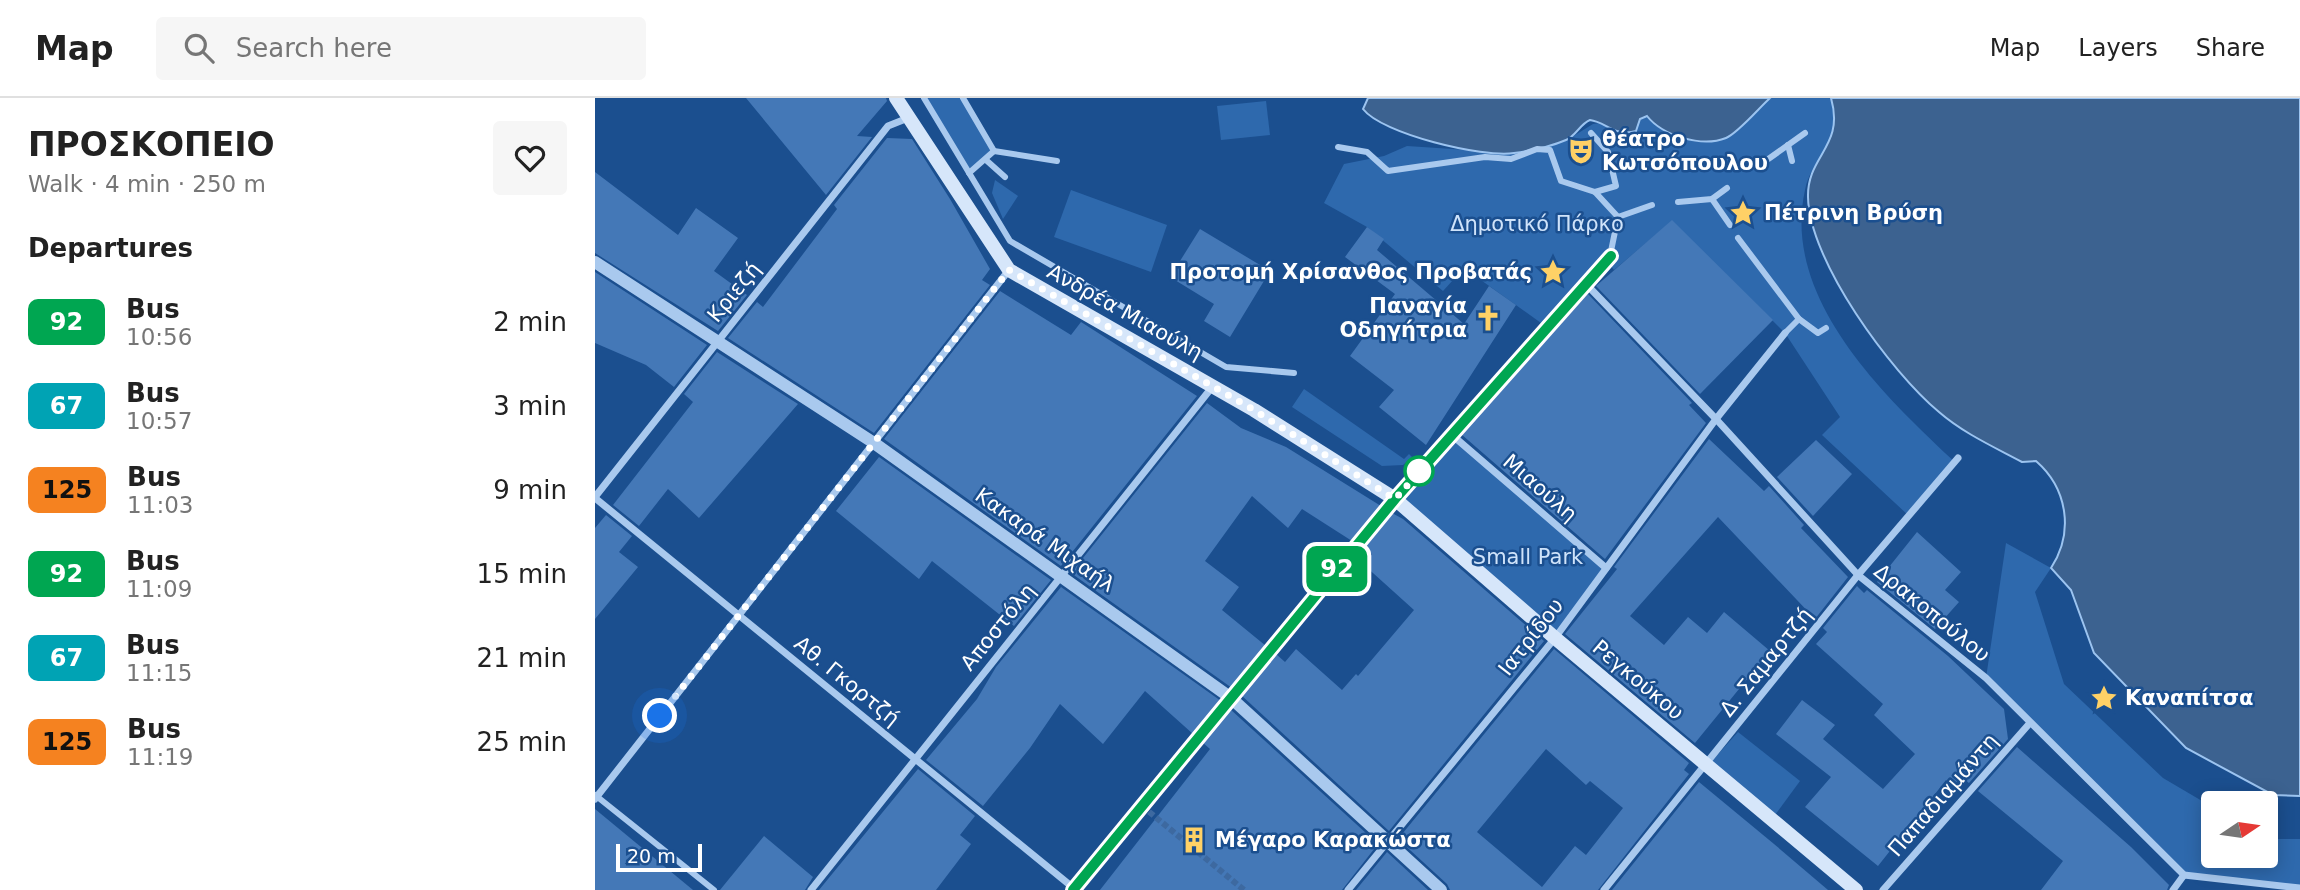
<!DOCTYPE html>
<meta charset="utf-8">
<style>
:root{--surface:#fff;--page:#f6f6f6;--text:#222;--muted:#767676;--line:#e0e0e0}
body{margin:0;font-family:"DejaVu Sans",sans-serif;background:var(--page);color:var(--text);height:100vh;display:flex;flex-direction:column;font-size:26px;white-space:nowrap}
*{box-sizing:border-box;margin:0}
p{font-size:23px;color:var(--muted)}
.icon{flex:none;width:38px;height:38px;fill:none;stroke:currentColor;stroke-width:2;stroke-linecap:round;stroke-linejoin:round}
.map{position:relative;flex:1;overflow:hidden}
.side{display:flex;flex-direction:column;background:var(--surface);width:595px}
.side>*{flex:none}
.badge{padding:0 14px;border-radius:10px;font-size:24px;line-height:46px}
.needle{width:46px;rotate:77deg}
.fabs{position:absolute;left:1606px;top:693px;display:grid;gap:14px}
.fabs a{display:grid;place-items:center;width:77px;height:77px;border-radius:7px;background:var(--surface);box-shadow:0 4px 18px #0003;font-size:35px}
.scale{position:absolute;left:21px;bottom:18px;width:86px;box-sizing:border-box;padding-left:7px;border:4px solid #fff;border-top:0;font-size:19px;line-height:24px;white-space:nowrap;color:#fff;-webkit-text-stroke:5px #1b4f8f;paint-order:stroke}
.you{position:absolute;width:35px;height:35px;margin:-18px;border:5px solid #fff;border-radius:50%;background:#1a73e8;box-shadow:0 0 0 10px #1a73e833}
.map>.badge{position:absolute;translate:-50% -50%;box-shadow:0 0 0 4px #fff}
h2{padding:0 28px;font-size:26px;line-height:63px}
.round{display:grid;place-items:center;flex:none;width:74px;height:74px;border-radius:7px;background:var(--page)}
.overview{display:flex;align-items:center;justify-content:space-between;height:119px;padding:0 28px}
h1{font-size:33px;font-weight:800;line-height:52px}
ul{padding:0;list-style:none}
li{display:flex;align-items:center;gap:21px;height:84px;padding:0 28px}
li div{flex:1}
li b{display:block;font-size:26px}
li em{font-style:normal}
li .badge{min-width:77px;font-weight:700;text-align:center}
header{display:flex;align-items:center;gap:42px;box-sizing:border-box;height:98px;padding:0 35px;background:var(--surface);border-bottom:2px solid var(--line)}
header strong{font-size:33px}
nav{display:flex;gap:38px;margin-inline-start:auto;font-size:24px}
.search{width:490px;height:63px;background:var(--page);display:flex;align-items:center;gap:18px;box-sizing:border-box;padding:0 24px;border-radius:7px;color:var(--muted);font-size:26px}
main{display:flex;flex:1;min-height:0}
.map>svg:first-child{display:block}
.green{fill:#2e69ad}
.water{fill:#3c6290;stroke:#9cc4f0;stroke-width:2}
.building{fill:#4478b7;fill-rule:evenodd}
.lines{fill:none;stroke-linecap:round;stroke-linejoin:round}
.pedestrian-tunnel{stroke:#3d69a0;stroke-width:6;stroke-dasharray:6 3;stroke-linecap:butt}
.pedestrian{stroke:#a9c9ee;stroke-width:6}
.minor{stroke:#a9c9ee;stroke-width:7}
.tertiary{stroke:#a9c9ee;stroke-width:12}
.secondary{stroke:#d6e6fa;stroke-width:14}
.line-casing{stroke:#fff;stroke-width:16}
.line{stroke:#00a651;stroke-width:10}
.walk{stroke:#fff;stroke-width:7;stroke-dasharray:0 12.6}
.stop-dot{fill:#fff;stroke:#00a651;stroke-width:3.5}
.labels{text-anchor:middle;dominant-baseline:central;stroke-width:5;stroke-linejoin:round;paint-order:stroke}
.poi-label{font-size:21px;font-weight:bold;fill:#fff;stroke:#1b4f8f;text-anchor:start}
.park-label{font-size:21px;fill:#cfe3fa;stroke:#1b4f8f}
.street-label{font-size:21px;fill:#fff;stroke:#1b4f8f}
</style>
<header>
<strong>Map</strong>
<div class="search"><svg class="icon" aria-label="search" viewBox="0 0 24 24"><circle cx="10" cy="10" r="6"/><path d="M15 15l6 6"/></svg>Search here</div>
<nav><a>Map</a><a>Layers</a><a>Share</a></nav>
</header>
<main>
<section class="side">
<div class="overview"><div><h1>ΠΡΟΣΚΟΠΕΙΟ</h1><p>Walk · 4 min · 250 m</p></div><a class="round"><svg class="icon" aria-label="heart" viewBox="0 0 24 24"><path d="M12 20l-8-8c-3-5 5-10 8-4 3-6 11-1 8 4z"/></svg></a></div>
<h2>Departures</h2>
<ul>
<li><span class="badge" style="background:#00a651;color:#fff">92</span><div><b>Bus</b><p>10:56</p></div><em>2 min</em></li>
<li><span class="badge" style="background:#00a3b4;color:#fff">67</span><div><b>Bus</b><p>10:57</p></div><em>3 min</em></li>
<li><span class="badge" style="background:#f58220;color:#111">125</span><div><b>Bus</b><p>11:03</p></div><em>9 min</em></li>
<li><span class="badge" style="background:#00a651;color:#fff">92</span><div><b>Bus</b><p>11:09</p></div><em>15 min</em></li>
<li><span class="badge" style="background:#00a3b4;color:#fff">67</span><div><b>Bus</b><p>11:15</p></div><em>21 min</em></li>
<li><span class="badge" style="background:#f58220;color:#111">125</span><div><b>Bus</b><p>11:19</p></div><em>25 min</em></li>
</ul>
</section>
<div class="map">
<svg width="1705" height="792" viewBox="0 0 1705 792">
<rect width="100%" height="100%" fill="#1b4f8f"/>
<g class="green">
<path d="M329,0h39l31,53 -25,22z"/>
<path d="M1175,0h61c15,47 -18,54 -26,92 -24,108 79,206 150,272l-46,54 -87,-81 18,-18 -55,-84 -113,-112 -58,49 -7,-9 -59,67 -84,-60 -21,23 -76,-64 -43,-24 20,-39 40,-8 23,-10 106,7 54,-13 26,-16 54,-8c15,20 53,33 79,22 15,-6 32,-29 44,-40z"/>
<path d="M671,3l4,34 -49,5 -4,-34z"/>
<path d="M400,82l23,16 -15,23 -11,-26z"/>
<path d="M476,92l96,35 -16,47 -97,-35z"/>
<path d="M709,291l100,70 5,-5 3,3 -9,8 -21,1 -90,-59z"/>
<path d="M857,337l154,133 -51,70 -160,-139z"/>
<path d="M1411,445l45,25 -16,24 29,92 99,94 51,30v48h52v-17h34v49l-116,-13 -198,-197z"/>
<path d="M1143,634l62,49 -25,34 -64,-53z"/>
</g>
<g class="water">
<path d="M773,0h402c-11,10 -32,35 -44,40 -25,10 -64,-3 -79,-22l-7,3 -4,12c-21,6 -30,-9 -46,-11 -10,4 -14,16 -24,20 -14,6 -37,11 -52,13 -31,5 -132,-19 -151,-44z"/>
<path d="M1236,0h469v698l-27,-1 -87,-47 -92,-95 -23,-63 -20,-22c23,-35 17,-79 -15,-107l-14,1c-28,-15 -59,-29 -83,-50 -48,-40 -130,-151 -131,-215 -1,-42 37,-50 23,-99z"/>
</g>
<g class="building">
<path d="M151,0h140l1,3 -30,35 15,1 -46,58z"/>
<path d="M292,40l25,1 38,60 40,70 -8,11 8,5 -116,148 -146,-95 29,-36 6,5 74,-98 -3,-4z"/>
<path d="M0,74l83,63 18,-27 42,30 -24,33 33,24 -29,36 -123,-78z"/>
<path d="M1077,122l101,100 -73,74 -104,-108z"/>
<path d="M772,129l17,12 -7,11 87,74 25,-38 27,19 -90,140 -47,-38 15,-17 -44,-34 45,-62 -50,-37z"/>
<path d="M605,131l70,42 -40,66 -26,-16 10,-17 -44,-27z"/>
<path d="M0,174l112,73 -33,42 -28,-22 -51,-22z"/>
<path d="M405,193l71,44 10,-13 116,74 -136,170 -177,-127z"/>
<path d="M993,196l104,109 -3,2 17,18 -101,136 -144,-125z"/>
<path d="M122,254l81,52 -99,114 -31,-29 -29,37 -26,-21 80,-103 -9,-8z"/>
<path d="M612,305l34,25 45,19 95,59 -29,35 -50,-32 -14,19 -36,-32 -47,65 34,26 -17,23 44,36 -34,42 -161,-115z"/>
<path d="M1114,341l55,52 5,-5 35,39 -3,3 47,49 -33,42 -97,-102 -88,99 34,29 24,-28 19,16 17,-21 46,39 -75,92 -130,-109 52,-65 -3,-2z"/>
<path d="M1221,342l36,34 -39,42 -36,-39z"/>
<path d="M284,359l172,123 -37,46 -82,-65 -13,18 -83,-68z"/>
<path d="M797,415l11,6 141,122 -155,190 -148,-136 35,-41 9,8 11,-13 46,41 14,-16 2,2 56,-66 -51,-46 9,-10 -9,-6z"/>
<path d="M11,417l26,21 -13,16 19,15 -43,52v-91z"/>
<path d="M1322,434l44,40 -16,18 14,12 -24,27 -58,-47z"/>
<path d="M1262,488l7,7 3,-3 81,66 56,53 4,30 -39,44 -8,-6 -8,9 -7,-6 -68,86 -73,-59 26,-30 -55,-43 26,-34 33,25 -12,14 60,50 32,-35 -41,-39 9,-11 -67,-60 11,-12 -4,-4z"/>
<path d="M466,489l160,114 -28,33 -48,-43 -42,53 -43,-40 -30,44 -47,58 -57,-46 51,-61 19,-32z"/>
<path d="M959,551l135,114 -5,7 5,4 -91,116h-148l-3,-6 -49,-45zM951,651l40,36 4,-4 33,27 -37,47 -11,-9 -33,41 -65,-55z"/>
<path d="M635,611l148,135 -36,46h-242l110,-141 -8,-7z"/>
<path d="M1422,649l114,100 38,38 -2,5h-126l22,-29 -85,-70z"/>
<path d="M323,671l57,47 -15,19 11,9 -35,46h-117z"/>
<path d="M1104,684l75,62 54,46h-216z"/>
<path d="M0,711l98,81h-98z"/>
<path d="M169,738l49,41 -8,13h-85z"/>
<path d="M792,754l41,38h-72z"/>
</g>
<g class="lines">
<path class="pedestrian-tunnel" d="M547,708l102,84"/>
<g class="pedestrian">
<path d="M329,0l86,143 216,126 68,6"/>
<path d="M368,0l31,53"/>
<path d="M996,35l17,19 8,34 -21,6 23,25 -8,39"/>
<path d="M1193,47l4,16"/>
<path d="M743,49l29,5 21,19 97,-14 26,2 26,-10 13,1 11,31 34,11"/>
<path d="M399,53l63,10"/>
<path d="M391,62l19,17"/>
<path d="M1162,69l48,-34"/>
<path d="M374,75l25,-22"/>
<path d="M1117,101l18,26"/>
<path d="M1083,104l34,-3 15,-11"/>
<path d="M1023,119l34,-12"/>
<path d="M1143,140l61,81 19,14 8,-5"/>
<path d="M1190,235l14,-14"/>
<path d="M0,697l119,95"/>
</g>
<g class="minor">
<path d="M992,187l129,134 142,156 128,103 198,197 116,13"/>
<path d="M857,337l154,133"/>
<path d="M0,399l293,-371 20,-8"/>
<path d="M0,400l481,392"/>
<path d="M0,701l414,-529"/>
<path d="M216,792l402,-504"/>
<path d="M478,792l322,-391 215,-243"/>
<path d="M753,792l207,-252 161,-219 69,-86"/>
<path d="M1009,792l254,-315 100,-117"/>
<path d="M1288,792l146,-166"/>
<path d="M1578,792l11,-15"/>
</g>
<path class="tertiary" d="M0,164l279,181 357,255 210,192"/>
<path class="secondary" d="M301,0l113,172 245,140 141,89 160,139 301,252"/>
</g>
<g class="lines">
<g class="line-casing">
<path id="line" d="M478,792l322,-391 216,-243"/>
</g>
<use href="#line" class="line"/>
<path class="walk" d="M65,618l349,-446 245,140 141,89 26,-29 -2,1"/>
</g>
<defs>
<g id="theatre-bare" transform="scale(2.1)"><path d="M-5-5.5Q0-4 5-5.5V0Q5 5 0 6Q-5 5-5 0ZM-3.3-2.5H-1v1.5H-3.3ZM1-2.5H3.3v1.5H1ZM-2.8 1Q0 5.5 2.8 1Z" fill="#ffd166" stroke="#1b4f8f" stroke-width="2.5" paint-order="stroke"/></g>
<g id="sight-bare" transform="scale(2.1)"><path d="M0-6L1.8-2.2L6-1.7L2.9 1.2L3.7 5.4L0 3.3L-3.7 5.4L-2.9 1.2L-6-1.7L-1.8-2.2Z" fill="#ffd166" stroke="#1b4f8f" stroke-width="2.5" paint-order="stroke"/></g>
<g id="church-bare" transform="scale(2.1)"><path d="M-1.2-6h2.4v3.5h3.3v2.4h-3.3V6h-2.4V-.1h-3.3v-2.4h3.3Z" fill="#ffd166" stroke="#1b4f8f" stroke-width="2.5" paint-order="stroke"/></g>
<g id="building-bare" transform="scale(2.1)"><path d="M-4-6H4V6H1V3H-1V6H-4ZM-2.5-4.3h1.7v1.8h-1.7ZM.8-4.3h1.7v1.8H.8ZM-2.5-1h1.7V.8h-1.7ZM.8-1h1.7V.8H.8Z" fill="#ffd166" stroke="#1b4f8f" stroke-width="2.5" paint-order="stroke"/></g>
</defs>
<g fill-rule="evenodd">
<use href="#theatre-bare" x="986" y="53"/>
<use href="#sight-bare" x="1148" y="115"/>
<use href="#sight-bare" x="958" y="174"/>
<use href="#church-bare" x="893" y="220"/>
<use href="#sight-bare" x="1509" y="600"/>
<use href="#building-bare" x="599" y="742"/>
</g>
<circle class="stop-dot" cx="824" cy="373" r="14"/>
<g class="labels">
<g class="poi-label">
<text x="1007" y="41">θέατρο<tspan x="1007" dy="24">Κωτσόπουλου</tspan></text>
<text x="1169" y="115">Πέτρινη Βρύση</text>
<text x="937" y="174" text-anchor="end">Προτομή Χρίσανθος Προβατάς</text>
<text x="872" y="208" text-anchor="end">Παναγία<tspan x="872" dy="24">Οδηγήτρια</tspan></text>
<text x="1530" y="600">Καναπίτσα</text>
<text x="620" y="742">Μέγαρο Καρακώστα</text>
</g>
<g class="park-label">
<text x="942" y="126">Δημοτικό Πάρκο</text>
<text x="933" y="459">Small Park</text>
</g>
<g class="street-label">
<text transform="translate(139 194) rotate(-51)">Κριεζή</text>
<text transform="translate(530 214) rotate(29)">Ανδρέα Μιαούλη</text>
<text transform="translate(945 390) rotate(41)">Μιαούλη</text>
<text transform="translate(450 442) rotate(35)">Κακαρά Μιχαήλ</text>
<text transform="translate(1337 515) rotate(39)">Δρακοπούλου</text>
<text transform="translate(403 529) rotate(-51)">Αποστόλη</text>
<text transform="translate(936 539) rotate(-52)">Ιατρίδου</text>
<text transform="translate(1171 564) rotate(-51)">Δ. Σαμαρτζή</text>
<text transform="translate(1043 582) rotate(40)">Ρεγκούκου</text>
<text transform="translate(252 583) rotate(39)">Αθ. Γκορτζή</text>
<text transform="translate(1348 697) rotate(-49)">Παπαδιαμάντη</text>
</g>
</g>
</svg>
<div class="fabs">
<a><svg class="needle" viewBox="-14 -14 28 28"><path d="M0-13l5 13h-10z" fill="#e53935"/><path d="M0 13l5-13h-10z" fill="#767676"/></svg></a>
</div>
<div class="scale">20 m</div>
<div class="you" style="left:65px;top:618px"></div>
<b class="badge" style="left:742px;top:471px;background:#00a651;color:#fff">92</b>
</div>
</main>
